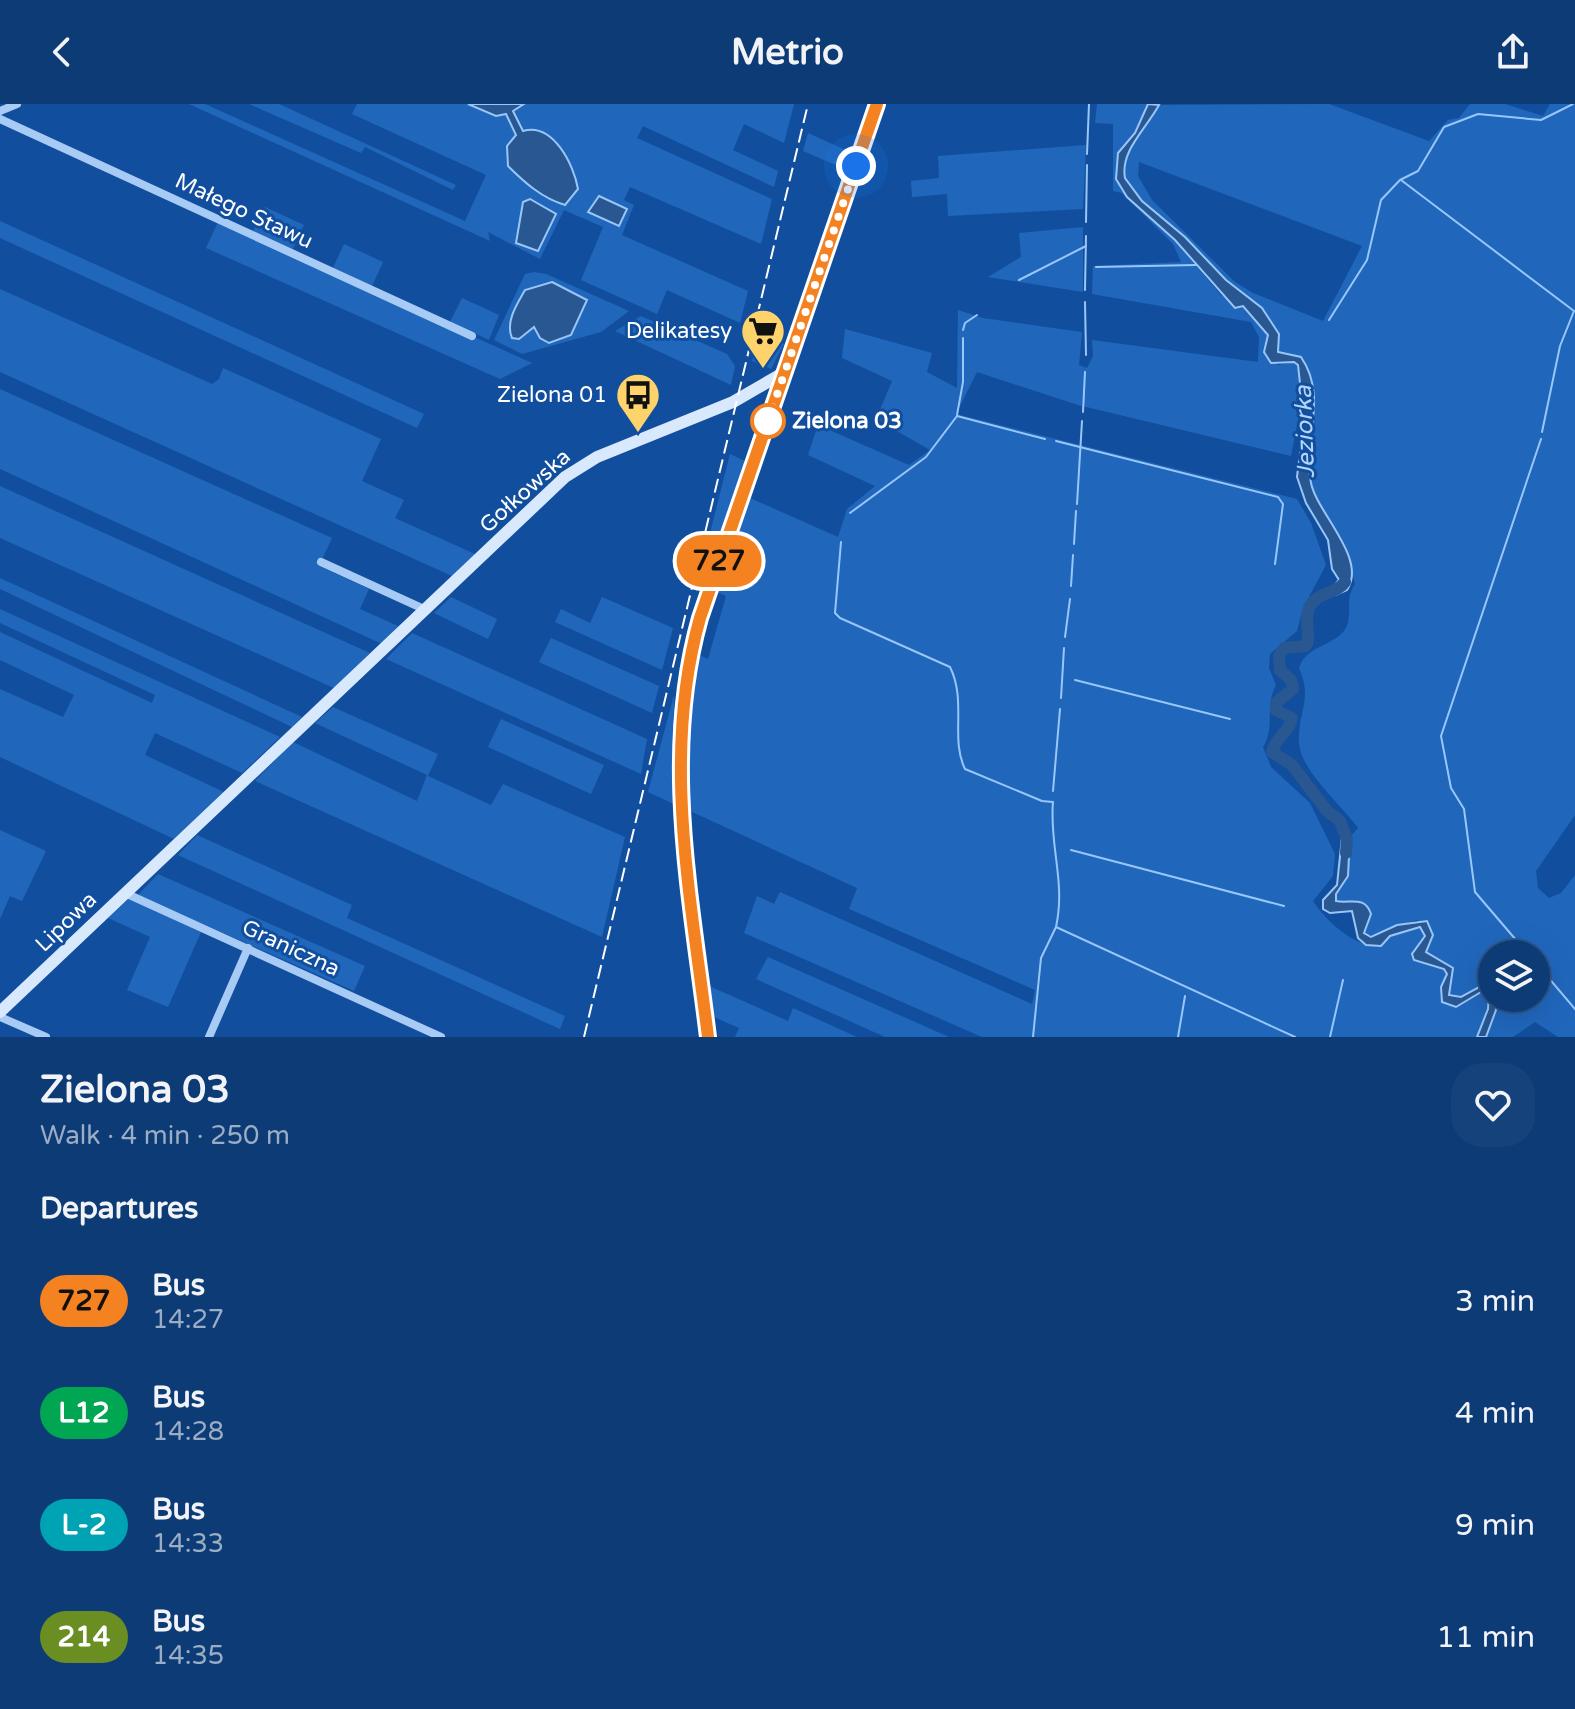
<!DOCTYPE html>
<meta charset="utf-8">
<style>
:root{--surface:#0d3b76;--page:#16427b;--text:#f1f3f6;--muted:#9aadc5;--line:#2d5588}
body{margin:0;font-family:"Varela Round",sans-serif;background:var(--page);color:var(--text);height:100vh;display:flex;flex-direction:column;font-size:30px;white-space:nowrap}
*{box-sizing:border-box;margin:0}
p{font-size:26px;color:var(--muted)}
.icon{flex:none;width:44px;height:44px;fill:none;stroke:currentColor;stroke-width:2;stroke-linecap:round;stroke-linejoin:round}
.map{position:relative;height:933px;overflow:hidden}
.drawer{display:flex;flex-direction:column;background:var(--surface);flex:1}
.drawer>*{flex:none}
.badge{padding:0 16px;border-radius:26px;font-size:28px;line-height:52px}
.tools{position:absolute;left:1478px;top:836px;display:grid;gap:16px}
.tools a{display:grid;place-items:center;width:72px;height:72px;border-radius:50%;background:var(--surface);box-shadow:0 8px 32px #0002,0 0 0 2px var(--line);font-size:40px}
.you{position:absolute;width:40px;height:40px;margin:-20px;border:6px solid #fff;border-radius:50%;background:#1a73e8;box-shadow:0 0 0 12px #1a73e833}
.map>.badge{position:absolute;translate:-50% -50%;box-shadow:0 0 0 4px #fff}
h2{padding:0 40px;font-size:30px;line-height:72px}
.round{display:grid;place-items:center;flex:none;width:84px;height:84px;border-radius:32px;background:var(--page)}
.summary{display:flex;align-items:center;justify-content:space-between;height:136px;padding:0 40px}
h1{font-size:38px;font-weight:700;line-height:60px}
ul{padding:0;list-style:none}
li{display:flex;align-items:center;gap:24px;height:112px;padding:0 40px}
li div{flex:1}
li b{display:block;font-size:30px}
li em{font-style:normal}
li .badge{min-width:88px;font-weight:700;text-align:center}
header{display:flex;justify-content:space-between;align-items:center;height:104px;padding:0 40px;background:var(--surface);font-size:36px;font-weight:700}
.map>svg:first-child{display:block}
.green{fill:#2067bc;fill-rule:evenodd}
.water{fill:#295791;stroke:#99c6f8;stroke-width:2}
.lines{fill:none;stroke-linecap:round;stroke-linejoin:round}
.stream{stroke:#99c6f8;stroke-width:2}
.river{stroke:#295791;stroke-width:12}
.street{stroke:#a7cbf5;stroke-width:8}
.secondary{stroke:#d8e8fd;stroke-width:12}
.rail{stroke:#fff;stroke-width:2;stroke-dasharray:14 6;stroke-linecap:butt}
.line-casing{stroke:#fff;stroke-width:18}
.line{stroke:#f58220;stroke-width:12}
.walk{stroke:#fff;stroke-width:8;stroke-dasharray:0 14.4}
.stop-dot{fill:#fff;stroke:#f58220;stroke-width:4}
.labels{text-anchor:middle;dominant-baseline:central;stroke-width:6;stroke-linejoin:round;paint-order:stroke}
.street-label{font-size:22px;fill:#fff;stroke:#114f9e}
.poi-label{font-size:22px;fill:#fff;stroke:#114f9e;text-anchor:end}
.stop-label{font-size:22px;font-weight:bold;fill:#fff;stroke:#114f9e;text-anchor:start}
.water-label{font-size:24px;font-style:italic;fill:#b4d5fb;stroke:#114f9e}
</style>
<header><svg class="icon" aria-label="back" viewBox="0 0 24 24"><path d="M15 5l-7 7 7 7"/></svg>Metrio<svg class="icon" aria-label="share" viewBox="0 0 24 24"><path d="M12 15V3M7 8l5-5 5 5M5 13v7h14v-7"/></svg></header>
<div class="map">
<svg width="1575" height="933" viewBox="0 0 1575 933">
<rect width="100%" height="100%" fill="#114f9e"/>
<g class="green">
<path d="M189,0h16l260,117 21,-46 -134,-61 5,-10h111l28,12 10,-2 11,21 8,48 28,18 -40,-91 11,-6h270l-10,39 -40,-19 -11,26 45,21 -4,16 -131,-61 -6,12 135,61 -11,45 -131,-57 -6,13 10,5 -12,30 126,56 -8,32 -73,-33 -10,24 -76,-34 22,-53 -39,-17 -24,49 -52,-27 2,9z"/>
<path d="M249,0h30l177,81 -3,5 -88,-43 -4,6z"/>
<path d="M1097,0h51l-13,29 -17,20 2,36 55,52 46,54 30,16 17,24 -4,17 14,13 16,-3 5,3 4,30 -12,61 -213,-51 -101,-33 -21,42 341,85 14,24 15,42 -23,43 -6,23 -27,23 -1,14 7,17c-12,22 0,41 -13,62l8,20 39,36 25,51 -2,22 -20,25c14,21 42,47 68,45l9,-10 29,-9 6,8 -9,13 -2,12 30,8 3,5 -7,23 25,6 16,-10 8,1 -1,16 -11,28h-495l-238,-104 13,-37 17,8 6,-12 252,112 3,-14 -186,-81 8,-21 -167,-77 -2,-99 11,-57 9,4 18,-63 -9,-4 33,-94 88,39 9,-28 28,-23 -67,-31 10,-30 91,40 21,-15 -54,-31 16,-38 -50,-23 3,-29 87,24 -5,19 30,16 1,-78 25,8 99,14 -3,33 8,3 6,-12 -1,-16 166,22 1,-25 -8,-15 -159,-28 1,-28 88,-4 -8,-18 -51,-51 -9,-2v-67l-18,-1z"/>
<path d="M1329,0l100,37 19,-21 11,-2 11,-14h35l38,12 7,-12h25v711l-39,56 2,17 11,10 12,-5 14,-18v162h-17l-23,-15 -22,15h-27l11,-39h39v-44h-44v26l-31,17h-9l-4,-7 5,-22 -27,-16 7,-21 -16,-11c-14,3 -39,17 -51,15l-2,-2 5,-15 -33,-17v-7l12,-18 2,-39 8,-9c-16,-23 -59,-58 -59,-87 -1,-30 14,-42 0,-73 7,-22 31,-21 44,-36 12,-13 0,-31 12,-48l-10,-39 -28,-44 -7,-20 4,-97 -23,-30 -6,2 -8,-4 2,-18 -17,-26 -36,-28 -41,-43 -43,-36 -17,-23c-5,-26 21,-50 34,-73zM1139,58l223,84 -39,75 -70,-28 -18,-11 -83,-82 -14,-24z"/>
<path d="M808,29l44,20 -5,17 -44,-19z"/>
<path d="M1086,41l-3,64 -135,7 -1,-22 -35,3 -1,-16 28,-3 -1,-22z"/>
<path d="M265,103l39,18 -11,24 -40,-18z"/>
<path d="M0,117l424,193 -7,14 -417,-190z"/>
<path d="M218,118l314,141 -32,16 -294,-131z"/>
<path d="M1083,123v65l-95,-15 33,-20 -2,-24z"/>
<path d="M344,140l39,18 -11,24 -39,-18z"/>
<path d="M534,168l12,2 83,37 -28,21 -79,22 -28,-14 31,-66z"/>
<path d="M0,185l212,95 7,-5 4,-11 158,71 -19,42 42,19 -9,18 80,36 -23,22 -452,-204z"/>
<path d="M462,194l37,17 -10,25 -39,-18z"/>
<path d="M641,212l86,38 8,12 -4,19 -116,-54z"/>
<path d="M759,228l25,12 -13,25 -19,-8z"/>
<path d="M0,285l332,149 -13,28 50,23 -9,20 38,17 -16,18 -382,-175z"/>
<path d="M730,350l15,7 -34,99 -6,-7z"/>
<path d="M0,382l370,167 -36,35 -334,-150z"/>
<path d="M0,474l302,139 -10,10 -292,-138z"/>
<path d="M451,493l46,22 -9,20 -54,-26z"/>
<path d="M602,493l71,31 -11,42 -107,-48 6,-13 29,14z"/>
<path d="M0,505l280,128 -38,36 -87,-40 -10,22 79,37 -50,47 -174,-82v-68l63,28 11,-22 -74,-35v-28l152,71 3,-8 -155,-72z"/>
<path d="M412,529l235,106 -6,35 -255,-115z"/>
<path d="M551,534l108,48 -7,27 -113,-51z"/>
<path d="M674,591l2,110 -28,-13z"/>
<path d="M333,603l105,47 -10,22 63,29 12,-21 122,53 -23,100 -347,-156 38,-39 124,59 10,-26 -112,-52z"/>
<path d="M501,615l103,46 -13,29 -103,-47z"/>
<path d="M0,726l46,21 -24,50 -12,-5 -10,23z"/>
<path d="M197,731l155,70 -5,13 218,98 -5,13 -382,-174z"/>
<path d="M158,770l207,92 -11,25 -216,-96z"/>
<path d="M129,795l72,33 -33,75 -41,-17 23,-53 -42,-19z"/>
<path d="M768,853l181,80h-64l-129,-58z"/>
<path d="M709,882l79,35 5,-13 64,29h-122l4,-9 -25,-11z"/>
</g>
<g class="water">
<path d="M468,0h56l-11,7 10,20c30,-9 51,34 55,58l-13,16c-23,-7 -40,-22 -57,-39l-1,-20 9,-11 -10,-21 -10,2z"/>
<path d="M1148,0l11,1c-13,24 -39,46 -34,73l17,23 43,36 41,43 36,28 17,26 -1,18 23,5c28,41 1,82 10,126 6,30 57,76 36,107l-11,5 -3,-8 6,-7 -7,-11 -4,-29 -22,-37 -9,-26 7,-57 -6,-55 -4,-3 -23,1 -7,-11 4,-17 -25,-29 -8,2 -60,-68 -48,-43 -11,-18 2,-26 17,-20z"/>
<path d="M599,92l28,13 -8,17 -31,-14z"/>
<path d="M530,95l26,15 -18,37 -22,-8 7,-41z"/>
<path d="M552,178l35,18 -16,35 -22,8 -9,-5 -6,-11 -15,12 -7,-1c-7,-16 5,-34 13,-48z"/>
<path d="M1342,733h8l-2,39 -12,18v7c14,3 29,-6 35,13l-7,19 7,4 26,-12 30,-4 6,14 -7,17 27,16 -4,27 12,2 31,-17 4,30 -10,27h-9l11,-28 1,-16 -8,-1 -25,15 -14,-5 -1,-15 6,-13 -3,-5 -30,-9 -2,-6 13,-18 -5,-9 -30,9 -9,10 -15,-1 -8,-7 -6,-27 -22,2 -7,-4v-9l14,-15z"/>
</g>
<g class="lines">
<g class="stream">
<path d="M1087,50l2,-50"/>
<path d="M1401,76l173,131 -14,35 -18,86"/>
<path d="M1086,118l1,-57"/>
<path d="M1096,163l100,-2"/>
<path d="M1019,176l67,-34"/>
<path d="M1085,186l1,-54"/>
<path d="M1085,198l1,53"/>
<path d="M1329,216l38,-60 14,-60 19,-20 18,-9 26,-44 34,-13 63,6 32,-16"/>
<path d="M963,226l2,-7 12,-8"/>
<path d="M1083,308l2,-40"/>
<path d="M957,311l6,-33v-44"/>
<path d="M1056,337l222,56 5,7 -8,60"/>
<path d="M1077,400l5,-83"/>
<path d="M850,409l76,-56 31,-41 88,23"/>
<path d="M841,438l-6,71 5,5 110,49c17,34 0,72 15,102l77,32 11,1c-4,43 13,80 3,125l239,110"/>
<path d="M1074,440l2,-33"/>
<path d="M1071,482l2,-31"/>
<path d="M1065,533l5,-38"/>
<path d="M1075,576l155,39"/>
<path d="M1061,594l3,-50"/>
<path d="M1053,687l7,-82"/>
<path d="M1071,746l213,56"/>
<path d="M1528,850l-53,-62 -11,-83 -13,-21 -10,-52 100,-297"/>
<path d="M1536,859l39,46"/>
<path d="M1033,933l8,-79 15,-31"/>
<path d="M1178,933l7,-41"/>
<path d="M1330,933l13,-57"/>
</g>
<path class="river" d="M1345,478c-9,13 -28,9 -36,26 -6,14 3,27 -3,38l-22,2 -5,8 1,14 11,10 2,9 -17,14v7l16,8c-2,14 -17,19 -20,34l20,13 35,46 13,10 7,18 -1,14"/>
<g class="street">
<path d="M0,7l17,-7"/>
<path d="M0,15l472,217"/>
<path d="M321,458l105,48"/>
<path d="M125,789l316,144"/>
<path d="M0,913l46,20"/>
<path d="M209,933l39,-89"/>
</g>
<g class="secondary">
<path d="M0,908l565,-535 32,-20 136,-55 52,-30"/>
<path d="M708,933c-12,-100 -35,-217 -28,-317 2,-35 10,-68 20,-102l177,-514"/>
</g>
<path class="rail" d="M584,933l224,-933"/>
</g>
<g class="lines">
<g class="line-casing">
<path id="line" d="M708,933c-17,-140 -47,-281 -8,-419l177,-514"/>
</g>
<use href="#line" class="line"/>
<path class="walk" d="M768,317l88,-255"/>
</g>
<defs>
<g id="supermarket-pin" transform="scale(2.3)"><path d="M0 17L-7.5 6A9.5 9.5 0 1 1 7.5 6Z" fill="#ffd36b" stroke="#114f9e"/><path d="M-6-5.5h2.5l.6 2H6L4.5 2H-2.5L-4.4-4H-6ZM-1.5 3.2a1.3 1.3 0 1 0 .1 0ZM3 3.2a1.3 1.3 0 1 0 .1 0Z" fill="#111"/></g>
<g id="bus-pin" transform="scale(2.3)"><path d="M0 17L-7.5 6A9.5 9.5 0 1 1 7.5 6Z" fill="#ffd36b" stroke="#114f9e"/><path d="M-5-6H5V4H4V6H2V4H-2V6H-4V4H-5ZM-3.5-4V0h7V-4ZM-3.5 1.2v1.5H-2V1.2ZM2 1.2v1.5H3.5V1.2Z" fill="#111"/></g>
</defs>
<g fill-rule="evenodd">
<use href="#supermarket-pin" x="763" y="227"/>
<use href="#bus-pin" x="638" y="291"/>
</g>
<circle class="stop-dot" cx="768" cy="317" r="16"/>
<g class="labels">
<g class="street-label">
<text transform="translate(244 107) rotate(25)">Małego Stawu</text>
<text transform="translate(525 387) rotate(-42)">Gołkowska</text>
<text transform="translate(66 818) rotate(-44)">Lipowa</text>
<text transform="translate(291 844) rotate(25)">Graniczna</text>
</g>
<g class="poi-label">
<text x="732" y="227">Delikatesy</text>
<text x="607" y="291">Zielona 01</text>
</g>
<g class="stop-label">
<text x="792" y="317">Zielona 03</text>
</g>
<g class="water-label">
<text transform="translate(1305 328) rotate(-92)">Jeziorka</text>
</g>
</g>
</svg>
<div class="tools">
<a><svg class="icon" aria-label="layers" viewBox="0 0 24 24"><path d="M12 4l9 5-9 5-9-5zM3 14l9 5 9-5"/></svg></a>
</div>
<div class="you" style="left:856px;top:62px"></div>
<b class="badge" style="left:719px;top:457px;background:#f58220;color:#111">727</b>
</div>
<section class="drawer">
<div class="summary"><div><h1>Zielona 03</h1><p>Walk · 4 min · 250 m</p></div><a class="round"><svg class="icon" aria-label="heart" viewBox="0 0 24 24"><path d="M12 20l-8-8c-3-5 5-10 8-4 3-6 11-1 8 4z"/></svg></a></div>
<h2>Departures</h2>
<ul>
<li><span class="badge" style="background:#f58220;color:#111">727</span><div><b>Bus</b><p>14:27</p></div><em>3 min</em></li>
<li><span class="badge" style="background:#00a651;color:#fff">L12</span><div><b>Bus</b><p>14:28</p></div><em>4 min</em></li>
<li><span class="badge" style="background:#00a3b4;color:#fff">L-2</span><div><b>Bus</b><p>14:33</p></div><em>9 min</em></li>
<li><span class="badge" style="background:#6b8e23;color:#fff">214</span><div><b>Bus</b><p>14:35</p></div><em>11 min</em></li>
</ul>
</section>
